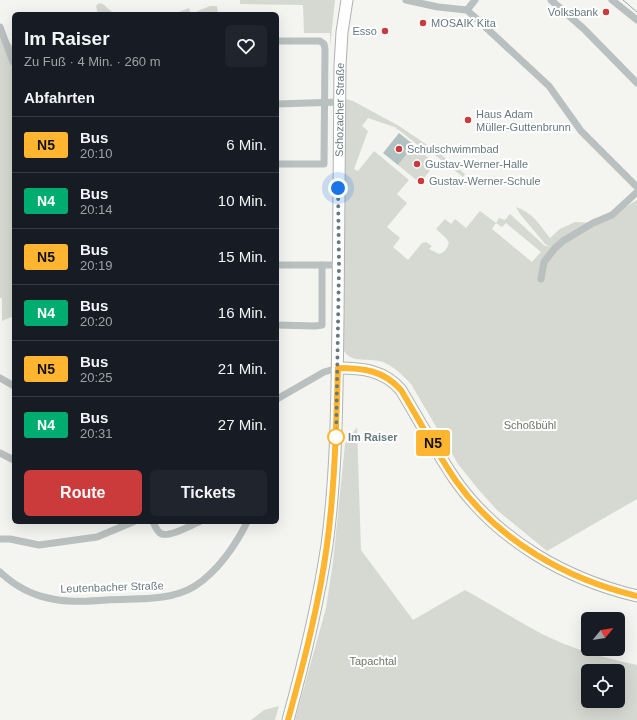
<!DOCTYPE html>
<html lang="de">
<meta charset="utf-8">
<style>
:root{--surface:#171b24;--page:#20242c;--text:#f1f3f6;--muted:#9ea1a6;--line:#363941;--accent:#cb3b3c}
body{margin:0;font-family:Arial,sans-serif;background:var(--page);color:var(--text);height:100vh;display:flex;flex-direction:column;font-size:15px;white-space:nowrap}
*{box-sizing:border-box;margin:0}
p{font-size:13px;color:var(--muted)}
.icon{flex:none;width:22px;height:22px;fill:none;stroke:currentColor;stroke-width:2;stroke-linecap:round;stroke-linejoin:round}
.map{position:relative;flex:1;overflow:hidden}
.side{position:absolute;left:12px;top:12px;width:267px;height:512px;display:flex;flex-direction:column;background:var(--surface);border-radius:6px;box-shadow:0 4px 16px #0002}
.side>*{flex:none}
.badge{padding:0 8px;border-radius:3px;font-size:14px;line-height:26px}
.needle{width:26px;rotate:60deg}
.fabs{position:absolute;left:581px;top:612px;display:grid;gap:8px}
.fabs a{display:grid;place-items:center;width:44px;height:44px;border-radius:6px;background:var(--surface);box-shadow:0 4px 16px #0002;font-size:20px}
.you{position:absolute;width:20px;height:20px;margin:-10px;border:3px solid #fff;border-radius:50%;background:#1a73e8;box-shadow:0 0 0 6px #1a73e833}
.map>.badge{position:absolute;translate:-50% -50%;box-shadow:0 0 0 2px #fff}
h2{padding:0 12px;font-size:15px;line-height:36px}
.round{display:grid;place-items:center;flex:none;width:42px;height:42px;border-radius:6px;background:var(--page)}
.head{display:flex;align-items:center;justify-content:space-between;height:68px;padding:0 12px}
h1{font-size:19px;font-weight:700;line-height:30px}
.action{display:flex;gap:8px;margin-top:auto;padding:8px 12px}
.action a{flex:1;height:46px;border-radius:6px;background:var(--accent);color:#fff;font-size:16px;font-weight:700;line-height:46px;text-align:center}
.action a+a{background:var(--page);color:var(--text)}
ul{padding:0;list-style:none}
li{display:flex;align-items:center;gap:12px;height:56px;padding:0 12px;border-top:1px solid var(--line)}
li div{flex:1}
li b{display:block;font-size:15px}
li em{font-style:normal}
li .badge{min-width:44px;font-weight:700;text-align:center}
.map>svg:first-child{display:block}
.green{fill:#d5d9d1;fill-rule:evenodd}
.water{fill:#b1c0c0}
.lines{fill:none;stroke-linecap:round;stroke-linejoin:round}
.major-casing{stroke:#aeb3b5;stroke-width:13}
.minor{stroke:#babfc0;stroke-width:7}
.major{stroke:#fff;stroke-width:11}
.tram{stroke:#9ca4a6;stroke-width:1}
.line-casing{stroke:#fff;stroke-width:9}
.line{stroke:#ffb530;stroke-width:6}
.walk{stroke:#67797e;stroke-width:4;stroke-dasharray:0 7.2}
.poi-dot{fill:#cb3b3c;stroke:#fff;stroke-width:1.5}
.stop-dot{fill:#fff;stroke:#ffb530;stroke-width:2}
.labels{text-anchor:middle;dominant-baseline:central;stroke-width:4;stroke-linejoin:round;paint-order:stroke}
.poi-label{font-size:11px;fill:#67797e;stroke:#fff;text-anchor:start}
.street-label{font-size:11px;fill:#67797e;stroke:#fff}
.park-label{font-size:11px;fill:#6d7665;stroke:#fff}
.stop-label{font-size:11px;font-weight:bold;fill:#67797e;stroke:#fff;text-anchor:start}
</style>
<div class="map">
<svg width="637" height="720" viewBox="0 0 637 720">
<rect width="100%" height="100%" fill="#f4f4f1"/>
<g class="green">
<path d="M240,0h95l-5,47v-14h-26l-1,-28 -63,-1z"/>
<path d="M99,3l4,1 11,10h-16l-2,-8z"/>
<path d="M210,6h7l1,8h-44l15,-6 2,6z"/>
<path d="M0,36l14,10v270l-12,5v-22l-2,-2z"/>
<path d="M346,99l7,2 46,25 40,27 26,21 -2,3 -19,-15 -13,-10 -7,-2 -25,-20 -3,-1 1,-1 -29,-10 -6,8 6,5 -14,38 4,2 16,-20 35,29 -12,14 10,9 -20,24 13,11 -7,9 15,13 14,-17 4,-1 6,4 -3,3 10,5c6,-2 8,-5 10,-11l-3,-5 -10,-9 9,-10 6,5 4,-5 11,9 14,-17 16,12 3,-5 6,2 5,-6 35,32 6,1 -5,-2 -26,-31 -4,-7c16,5 24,18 34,31l10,-9 15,-7 18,1 14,-5 30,-18v299l-90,52 -50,-41 -19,-21 -20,-25 -47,-80c-8,-9 -17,-17 -28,-22 -16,-5 -32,3 -40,-13zM496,223l6,4 4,-4 35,29 -9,10 -40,-33z"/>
<path d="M414,145l21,19 -15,19 -22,-18z"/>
<path d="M357,427l4,123 52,70 52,-30c25,14 51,30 77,44 30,15 62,24 95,31v55h-342l31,-112 7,-46 12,-118zM588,671h30v30h-30z"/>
<path d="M279,706l-4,14h-24l13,-10z"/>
</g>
<path class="water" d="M399,133l15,12 -16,20 -15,-12z"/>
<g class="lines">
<g class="major-casing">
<g id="major">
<path d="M338,368c24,0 46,2 63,22 18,30 35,62 55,91 43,60 110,98 181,115"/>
<path id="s1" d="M288,720c16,-58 30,-115 39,-175 10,-75 10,-152 11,-228 0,-84 1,-168 2,-251l2,-34 5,-32"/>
</g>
</g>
<g class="minor">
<path d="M406,0l32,7 29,3"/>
<path d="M475,0l-8,10 82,76 32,45 56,56"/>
<path d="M551,0l33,29 53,54"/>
<path d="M612,0l25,20"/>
<path d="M0,27l13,35"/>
<path d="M277,41h43l4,3 1,5 -1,115h-47"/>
<path d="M277,104l62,-2"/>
<path d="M277,265h62"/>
<path d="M541,279l3,-17 11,-14 8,-7 30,-18 19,-8 25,-23"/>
<path d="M277,325l38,1 7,-1v-60"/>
<path d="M0,378l14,8"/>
<path d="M277,399l47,-27 14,-4"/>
<path d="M0,453l14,7"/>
<path d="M153,522c2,4 4,9 7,11 7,6 31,-8 39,-11"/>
<path d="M0,539h10l29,6 58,-8 36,-15"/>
<path d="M0,572c14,13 29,22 48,26 19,5 39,3 58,2 30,-2 63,2 89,-14 22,-14 41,-41 52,-64"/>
</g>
<use href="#major" class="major"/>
<path class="tram" d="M623,0l14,12"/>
</g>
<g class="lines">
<g class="line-casing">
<path id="line" d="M288,720c16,-58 31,-116 39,-175 8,-59 9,-118 11,-177 25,0 45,2 63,22 18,30 35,62 55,91 43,60 110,98 181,115"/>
</g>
<use href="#line" class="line"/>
<path class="walk" d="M336,437v7l3,-179 -1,-77"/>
</g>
<g class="poi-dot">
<circle cx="606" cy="12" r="4"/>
<circle cx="423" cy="23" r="4"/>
<circle cx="385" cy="31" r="4"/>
<circle cx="468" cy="120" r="4"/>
<circle cx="399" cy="149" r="4"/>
<circle cx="417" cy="164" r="4"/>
<circle cx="421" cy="181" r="4"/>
</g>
<circle class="stop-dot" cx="336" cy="437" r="8"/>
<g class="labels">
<g class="poi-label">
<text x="598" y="12" text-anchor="end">Volksbank</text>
<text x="431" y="23">MOSAIK Kita</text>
<text x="377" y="31" text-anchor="end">Esso</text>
<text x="476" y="114">Haus Adam<tspan x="476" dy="13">Müller-Guttenbrunn</tspan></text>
<text x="407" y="149">Schulschwimmbad</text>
<text x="425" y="164">Gustav-Werner-Halle</text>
<text x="429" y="181">Gustav-Werner-Schule</text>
</g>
<g class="street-label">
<text stroke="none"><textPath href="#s1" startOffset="615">Schozacher Straße</textPath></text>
<text transform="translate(112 587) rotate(-2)">Leutenbacher Straße</text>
</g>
<g class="park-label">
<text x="530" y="425">Schoßbühl</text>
<text x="373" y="661">Tapachtal</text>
</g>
<g class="stop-label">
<text x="348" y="437">Im Raiser</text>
</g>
</g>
</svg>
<div class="fabs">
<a><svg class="needle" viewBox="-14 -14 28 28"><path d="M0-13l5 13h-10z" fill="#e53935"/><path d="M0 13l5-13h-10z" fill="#9ea1a6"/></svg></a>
<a><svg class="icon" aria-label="locate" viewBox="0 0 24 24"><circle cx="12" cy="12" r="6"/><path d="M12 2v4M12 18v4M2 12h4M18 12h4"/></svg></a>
</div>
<div class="you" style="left:338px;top:188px"></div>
<b class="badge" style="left:433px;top:443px;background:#ffb530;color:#111">N5</b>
<section class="side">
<div class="head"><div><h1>Im Raiser</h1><p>Zu Fuß · 4 Min. · 260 m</p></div><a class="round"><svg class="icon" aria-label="heart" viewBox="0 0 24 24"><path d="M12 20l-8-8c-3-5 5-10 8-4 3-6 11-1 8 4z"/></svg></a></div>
<h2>Abfahrten</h2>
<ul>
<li><span class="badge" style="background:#ffb530;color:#111">N5</span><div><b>Bus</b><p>20:10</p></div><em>6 Min.</em></li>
<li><span class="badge" style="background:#00ad70;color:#fff">N4</span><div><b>Bus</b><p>20:14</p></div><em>10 Min.</em></li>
<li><span class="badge" style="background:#ffb530;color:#111">N5</span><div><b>Bus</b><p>20:19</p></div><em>15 Min.</em></li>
<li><span class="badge" style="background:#00ad70;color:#fff">N4</span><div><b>Bus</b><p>20:20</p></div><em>16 Min.</em></li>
<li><span class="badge" style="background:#ffb530;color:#111">N5</span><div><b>Bus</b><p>20:25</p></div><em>21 Min.</em></li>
<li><span class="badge" style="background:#00ad70;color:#fff">N4</span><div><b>Bus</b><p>20:31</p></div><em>27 Min.</em></li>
</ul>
<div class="action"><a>Route</a><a>Tickets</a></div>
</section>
</div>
